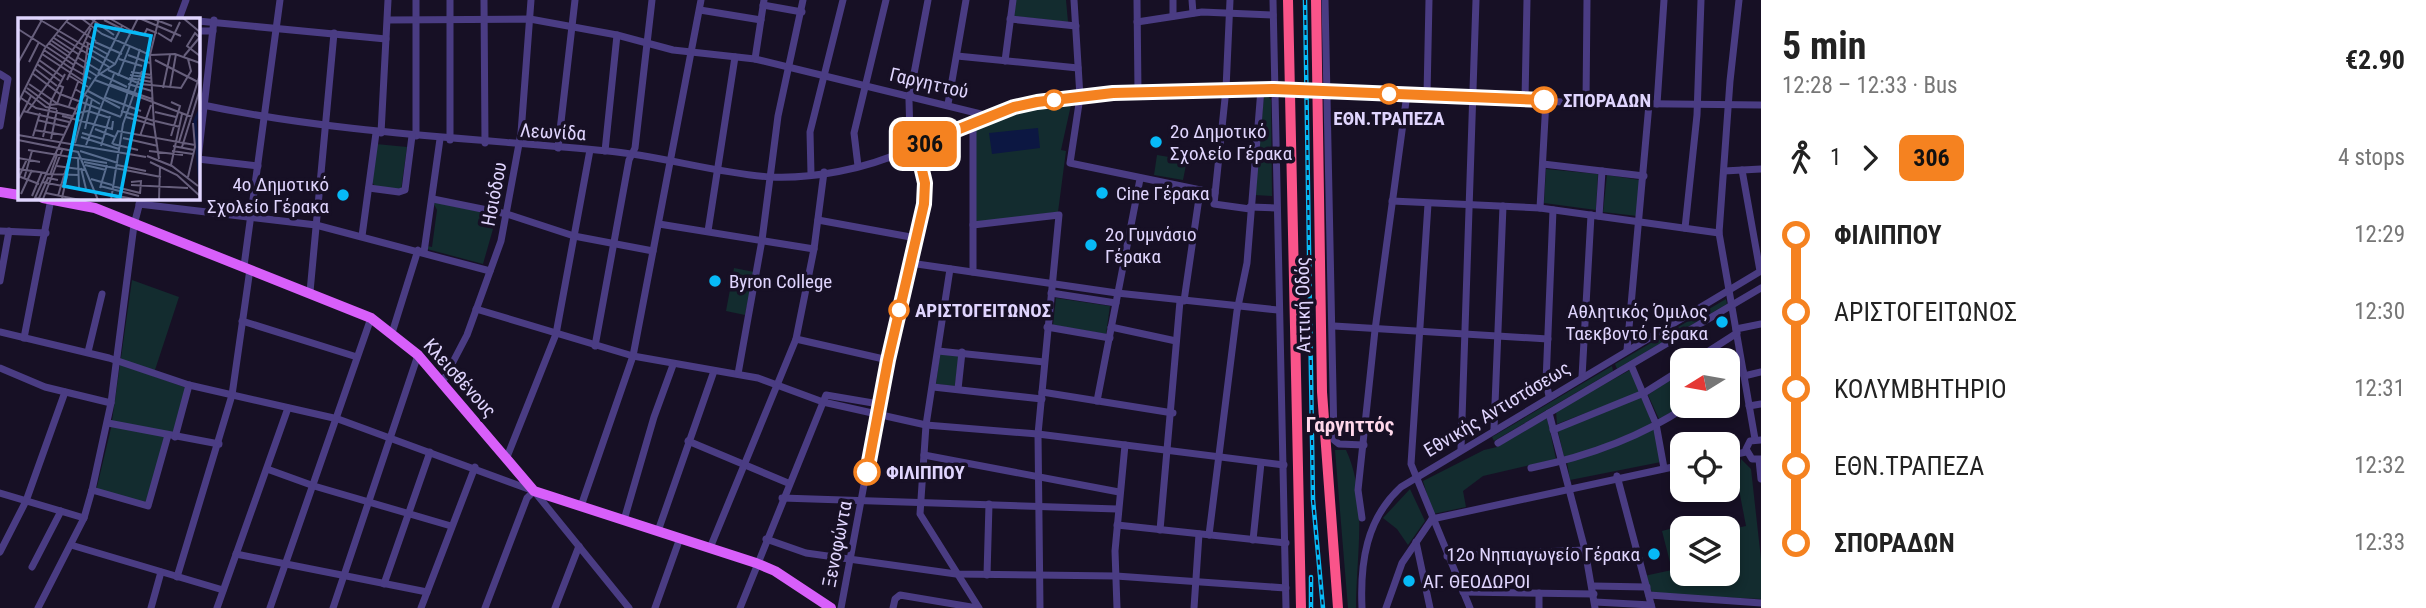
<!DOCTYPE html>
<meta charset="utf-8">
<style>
:root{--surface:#fff;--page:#f2f2f2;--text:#222;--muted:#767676}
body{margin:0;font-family:"Roboto Condensed",sans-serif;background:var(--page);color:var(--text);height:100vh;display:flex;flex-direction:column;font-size:26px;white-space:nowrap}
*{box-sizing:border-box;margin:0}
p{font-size:23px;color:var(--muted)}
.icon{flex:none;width:38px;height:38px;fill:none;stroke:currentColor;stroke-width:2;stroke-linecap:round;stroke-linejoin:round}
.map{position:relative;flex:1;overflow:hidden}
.drawer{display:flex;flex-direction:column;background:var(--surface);width:665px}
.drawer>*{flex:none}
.badge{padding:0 14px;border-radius:10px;font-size:24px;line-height:46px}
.needle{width:46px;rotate:259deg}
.buttons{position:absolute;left:1670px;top:348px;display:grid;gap:14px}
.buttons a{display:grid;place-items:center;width:70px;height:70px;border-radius:14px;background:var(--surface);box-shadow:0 4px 10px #0003;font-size:35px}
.map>.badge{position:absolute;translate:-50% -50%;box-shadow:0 0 0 4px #fff}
.legs{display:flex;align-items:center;gap:10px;height:77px;padding:0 21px;font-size:23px}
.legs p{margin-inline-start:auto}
.overview{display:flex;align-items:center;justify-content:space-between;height:119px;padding:0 21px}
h1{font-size:38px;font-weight:700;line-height:52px}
ul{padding:0 21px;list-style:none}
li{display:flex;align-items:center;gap:24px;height:77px;font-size:26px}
li i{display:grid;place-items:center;width:10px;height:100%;margin:0 9px;background:currentColor}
li i::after{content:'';width:18px;height:18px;margin:-9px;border:5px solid;border-radius:50%;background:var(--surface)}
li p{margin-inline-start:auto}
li:first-child i{background:linear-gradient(#0000 50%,currentColor 0)}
li:last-child i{background:linear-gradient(currentColor 50%,#0000 0)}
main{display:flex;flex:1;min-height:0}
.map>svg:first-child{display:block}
.green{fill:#132c2f}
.water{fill:#0c1742}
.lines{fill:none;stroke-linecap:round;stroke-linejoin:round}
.minor{stroke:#4a3c83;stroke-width:7}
.major{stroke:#d85ffa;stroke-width:10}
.highway{stroke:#fa548a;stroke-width:10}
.rail-casing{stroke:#07baf7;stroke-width:4.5}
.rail{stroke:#171025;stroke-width:2;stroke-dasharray:5;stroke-linecap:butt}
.minor-bridge{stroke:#4a3c83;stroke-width:7}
.line-1-casing{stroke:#fff;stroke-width:16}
.line-1{stroke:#f58220;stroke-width:10}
.stop-1-dot{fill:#fff;stroke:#f58220;stroke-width:3.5}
.poi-dot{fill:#07baf7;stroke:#171025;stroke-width:2.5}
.labels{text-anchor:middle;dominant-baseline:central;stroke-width:7;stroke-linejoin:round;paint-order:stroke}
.street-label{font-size:19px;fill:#e0d5fe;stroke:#171025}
.stop-label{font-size:19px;font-weight:bold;fill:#e0d5fe;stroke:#171025;text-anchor:start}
.poi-label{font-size:19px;fill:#e0d5fe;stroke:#171025;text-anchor:start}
.neighbourhood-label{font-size:21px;font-weight:bold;fill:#fed7ea;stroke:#171025}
.inset-river{fill:none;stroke:#0c1742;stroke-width:3.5}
.inset-road{fill:none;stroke:#675f7c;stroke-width:2}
.view{fill:#07baf7;fill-opacity:0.15;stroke:#07baf7;stroke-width:3.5}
.inset-edge{fill:none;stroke:#e0d5fe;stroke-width:3.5}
</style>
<main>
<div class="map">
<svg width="1761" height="608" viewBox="0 0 1761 608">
<rect width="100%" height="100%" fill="#171025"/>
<g class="green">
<path d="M1016,0h50l2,22 -54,-6z"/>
<path d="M1267,95l4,5 1,96 -18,-1 10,-99z"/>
<path d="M1071,105l-10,45 5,1 -8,61 -83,11 -2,-97 54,-17z"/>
<path d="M376,144l31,3 -6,43 -26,-4 -4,-5z"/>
<path d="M1157,155l30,5 -4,20 -29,-5z"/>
<path d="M1546,169l52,5 -2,36 -52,-7z"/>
<path d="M1607,175l33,5 -3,36 -34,-4z"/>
<path d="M433,202l64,13 -14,49 -56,-15v-3l5,1 5,-37z"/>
<path d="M734,268l20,4 -9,43 -19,-4z"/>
<path d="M132,280l47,17 -26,79 34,12 -13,45 -9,5 -20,67 -49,-14 15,-63z"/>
<path d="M1056,298l54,8 -4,28 -53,-9z"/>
<path d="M1726,299l1,5 -110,65 -2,-5z"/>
<path d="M940,354l19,1 -4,31 -19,-2z"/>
<path d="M1612,366l1,5 -119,70 -2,-4z"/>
<path d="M1630,370l11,22 -84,32 -1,-13z"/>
<path d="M1682,371v35l-23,13 -11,-24z"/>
<path d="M1642,396l10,28 -58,25 -30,8 -6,-26z"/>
<path d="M1547,418l9,41 -73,17 -20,15 3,16 -33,7 -10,-33 61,-31 13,-3z"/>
<path d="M1654,428l7,34 -91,18 -3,-18z"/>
<path d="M1335,450h11c22,47 10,107 10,158h-8z"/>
<path d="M1741,459l10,10 10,90v40l-106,-5 -7,-6 -4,-12 28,-6 -10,-39 37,-10 2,7h-19v46h45v-44l19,-4 -8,-42z"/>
<path d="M1410,489l15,32 -17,24 -11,-16 -14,-11z"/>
</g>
<path class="water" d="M1038,128l2,20 -48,6 -3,-21z"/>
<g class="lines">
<g class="minor">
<path d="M416,0v136"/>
<path d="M484,0l1,143"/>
<path d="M1074,0l6,97 -10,66 145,30"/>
<path d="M1137,0l1,92"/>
<path d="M1173,0v16"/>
<path d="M1192,0l1,13"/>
<path d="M1230,0l-4,89 -12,115 36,5"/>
<path d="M1273,0l13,608"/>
<path d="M1325,0l9,440 5,4 25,1"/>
<path d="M1739,0l-9,81 -11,152 36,206"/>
<path d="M763,5l39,7"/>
<path d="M700,10l61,10"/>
<path d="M179,19l7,-19"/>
<path d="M1010,19l66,7"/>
<path d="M388,20l142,-1 87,16 56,15 82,9 234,57"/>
<path d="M198,21l188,18"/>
<path d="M1137,22l65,-10 71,3"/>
<path d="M198,31h15"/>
<path d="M957,56l121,12"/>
<path d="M755,59l9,-59"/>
<path d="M1005,61l8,-61"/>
<path d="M0,74l8,5 -8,47"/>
<path d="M1323,91l263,12 175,2"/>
<path d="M1427,95l2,-95"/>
<path d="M1525,99l2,-99"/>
<path d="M1586,103l1,-103"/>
<path d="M198,104c136,29 272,34 410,47 54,5 107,22 162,26 42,2 96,-8 134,-26"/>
<path d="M948,104l18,-104"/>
<path d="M1657,104l7,-104"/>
<path d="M973,123v149"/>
<path d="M381,133l7,-133"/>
<circle cx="914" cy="147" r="11"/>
<path d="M910,137l-1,-37 19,-100"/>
<path d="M450,140v-140"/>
<path d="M924,143c37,-15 73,-33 112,-41 77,-15 163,-15 242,-13"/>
<path d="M558,148l17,-148"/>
<path d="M605,151l12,-116"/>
<path d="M198,159l16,-139"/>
<path d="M198,159l60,7"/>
<path d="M1543,164l101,12"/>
<path d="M858,166l-4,-33 32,-133"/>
<path d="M1742,170l18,101"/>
<path d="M1724,171l37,-2"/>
<path d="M811,174l-1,-42 33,-132"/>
<path d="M369,188l30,4 6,-2 7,-54"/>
<path d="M433,199l74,15 67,22 79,15"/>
<path d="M1392,201l148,7 179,25"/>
<path d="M139,204l177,21 174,46"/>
<path d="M1428,204l-17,260 59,144"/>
<path d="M1250,207l26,1"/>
<path d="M1540,208l6,-108"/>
<path d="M1599,216l3,-45"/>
<path d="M818,220l98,18"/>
<path d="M659,224l155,25"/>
<path d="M973,225l86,-10 -21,219 2,174"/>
<path d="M1685,228l12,-113 4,-115"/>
<path d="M0,231l46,2"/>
<path d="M708,231l27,-174"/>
<path d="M362,236l14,-103"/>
<path d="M424,252l16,-113"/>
<path d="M910,263l207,30 161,17"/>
<path d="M244,266l36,-266"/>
<path d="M950,269l-24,156 -6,89 59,94"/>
<path d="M0,281l9,-50"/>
<path d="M310,292l24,-259"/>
<path d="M1051,293l65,10"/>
<path d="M1184,301l16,-110"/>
<path d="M476,309l157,47 125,22 65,24 103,23 112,9 246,31"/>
<path d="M242,321l115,36"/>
<path d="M1334,326l214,13"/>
<path d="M1047,327l63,11"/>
<path d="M1111,327l65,14"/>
<path d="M1736,329l25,-5"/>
<path d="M0,332l109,26 80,27 149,34 196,72 95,117"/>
<path d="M392,333l26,-83"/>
<path d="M24,338l27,-139"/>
<path d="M796,339l92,21"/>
<path d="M595,346l34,-186 6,-12 17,-148"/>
<path d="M1627,350l22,-246"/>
<path d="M938,351l106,11"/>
<path d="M88,352l14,-58"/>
<path d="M1695,360l42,-27"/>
<path d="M1631,365l25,59 8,44"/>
<path d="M0,368l45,19 66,16"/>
<path d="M738,374l24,-134 16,-124 25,-116"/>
<path d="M1744,376l17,-4"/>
<path d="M1582,377l9,-162"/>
<path d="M1727,379l16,-8"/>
<path d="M442,383l25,-48 34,-94 20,-108 10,-133"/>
<path d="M933,387l109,12"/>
<path d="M958,389l4,-37"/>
<path d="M1042,392l131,21"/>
<path d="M1549,396l-3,-14 7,-172"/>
<path d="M1097,401l43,-222"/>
<path d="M1749,406l12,-2"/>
<path d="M1549,413l36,137 10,58"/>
<path d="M108,423l111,21"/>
<path d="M1494,429l9,-223"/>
<path d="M1553,430l91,-37 38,-24"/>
<path d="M175,437l14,-52"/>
<path d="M1761,440l-11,1 -4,8 6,10h9"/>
<path d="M688,441l100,42"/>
<path d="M1498,443l263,-155"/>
<path d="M1461,449l15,-449"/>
<path d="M924,455l195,37"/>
<path d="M1727,456l19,-4"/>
<path d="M507,457l49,-123 34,-184"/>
<path d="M1759,460l2,19"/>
<path d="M1531,468c54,-11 110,-31 156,-62"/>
<path d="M267,469l47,17 137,40"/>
<path d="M1617,476l35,132"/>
<path d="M92,490l56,16 20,-71"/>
<path d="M0,493l84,25"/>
<path d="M782,498l335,11"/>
<path d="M581,506l52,-150 68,-356"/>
<path d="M1362,518l-4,-28 17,-160 32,-236"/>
<path d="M1432,519l250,-54"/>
<path d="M624,520l30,-103 19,-52"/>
<path d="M1117,525l169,18"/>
<path d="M1160,530l20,-229"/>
<path d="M658,531l56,-160"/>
<path d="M1209,535l28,-224 10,-48 14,-174"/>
<path d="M766,539l40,14 150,21 160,2 170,12"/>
<path d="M1253,540l8,-77"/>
<path d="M1416,542l14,66"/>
<path d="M71,545l152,45"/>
<path d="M710,548l86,-209 18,-90 10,-77"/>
<path d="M0,552l26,-51 39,-109"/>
<path d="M236,554l191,38"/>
<path d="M1447,556l138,-6"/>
<path d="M32,567l29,-56"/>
<path d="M987,575l2,-71"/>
<path d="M177,577l55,-182 18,-126"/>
<path d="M384,584l46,-132"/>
<path d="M1593,586l54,1"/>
<path d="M1463,592l131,2"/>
<path d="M1649,595l112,8"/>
<path d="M1595,602l56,3"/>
<path d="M38,608l46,-90 8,-28 19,-87 23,-178 7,-27"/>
<path d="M151,608l10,-36"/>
<path d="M217,608l71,-200"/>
<path d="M270,608l101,-290"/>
<path d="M333,608l85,-253"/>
<path d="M421,608l54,-141"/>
<path d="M485,608l42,-110 7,-7"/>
<path d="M555,608l24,-62"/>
<path d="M655,608l25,-70"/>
<path d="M740,608l86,-213 53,9"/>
<path d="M841,608l36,-193 47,-211 1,-21 -6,-26"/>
<path d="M893,608l2,-9 5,-4 77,13"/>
<path d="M1117,608l-2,-57 10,-106"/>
<path d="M1194,608l5,-74"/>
<path d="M1362,608c-2,-45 4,-89 39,-121l360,-216"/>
<path d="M1386,608l16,-45 30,-44"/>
<path d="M1539,608v-15"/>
</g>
<g class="major">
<path d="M0,192l19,3"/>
<path d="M43,198l52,10 276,110 47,37 116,136 222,72 19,8 56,37"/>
</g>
<g class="highway">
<path d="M1288,0l13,608"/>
<path d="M1316,0l6,392 16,216"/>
</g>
<g class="rail-casing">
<g id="rail">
<path d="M1305,0l8,500 10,108"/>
<path d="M1311,577v31"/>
</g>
</g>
<use href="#rail" class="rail"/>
<path class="minor-bridge" d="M1279,89l43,2"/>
</g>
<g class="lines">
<g class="line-1-casing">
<path id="line-1" d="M867,472l21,-112 36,-156 1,-21 -6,-26 6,-8 -1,-6 90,-36 23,-5 76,-9 161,-4 270,11"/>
</g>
<use href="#line-1" class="line-1"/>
</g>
<g class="stop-1-dot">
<circle cx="1389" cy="94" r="9"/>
<circle cx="1054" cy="100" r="9"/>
<circle cx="1544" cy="100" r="12"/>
<circle cx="899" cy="310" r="9"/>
<circle cx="867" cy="472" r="12"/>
</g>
<g class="poi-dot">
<circle cx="1156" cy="142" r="7"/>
<circle cx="1102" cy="193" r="7"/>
<circle cx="343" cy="195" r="7"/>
<circle cx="1091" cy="245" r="7"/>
<circle cx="715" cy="281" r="7"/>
<circle cx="1722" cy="322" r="7"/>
<circle cx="1654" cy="554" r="7"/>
<circle cx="1409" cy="581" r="7"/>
</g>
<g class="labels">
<g class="street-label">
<text transform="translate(929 83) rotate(13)">Γαργηττού</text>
<text transform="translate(553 132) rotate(3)">Λεωνίδα</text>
<text transform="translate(494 194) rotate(-79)">Ησιόδου</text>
<text transform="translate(1303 305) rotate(-91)">Αττική Οδός</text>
<text transform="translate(460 378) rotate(48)">Κλεισθένους</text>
<text transform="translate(1497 409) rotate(-31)">Εθνικής Αντιστάσεως</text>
<text transform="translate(837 544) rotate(-79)">Ξενοφώντα</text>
</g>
<g class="stop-label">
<text x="1563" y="100">ΣΠΟΡΑΔΩΝ</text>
<text x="1389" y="118" text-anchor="middle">ΕΘΝ.ΤΡΑΠΕΖΑ</text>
<text x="915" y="310">ΑΡΙΣΤΟΓΕΙΤΩΝΟΣ</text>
<text x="886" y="472">ΦΙΛΙΠΠΟΥ</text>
</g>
<g class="poi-label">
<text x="1170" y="131">2ο Δημοτικό<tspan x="1170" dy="22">Σχολείο Γέρακα</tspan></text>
<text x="329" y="184" text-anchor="end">4ο Δημοτικό<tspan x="329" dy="22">Σχολείο Γέρακα</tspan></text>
<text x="1116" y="193">Cine Γέρακα</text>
<text x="1105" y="234">2ο Γυμνάσιο<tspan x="1105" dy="22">Γέρακα</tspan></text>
<text x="729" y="281">Byron College</text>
<text x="1708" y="311" text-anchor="end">Αθλητικός Όμιλος<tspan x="1708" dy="22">Ταεκβοντό Γέρακα</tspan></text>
<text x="1640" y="554" text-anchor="end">12ο Νηπιαγωγείο Γέρακα</text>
<text x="1423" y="581">ΑΓ. ΘΕΟΔΩΡΟΙ</text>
</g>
<g class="neighbourhood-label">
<text x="1350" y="425">Γαργηττός</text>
</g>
</g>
<g transform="translate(18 18)">
<rect width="182" height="182" fill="#171025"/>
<path class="inset-river" d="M182,92l-5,11 5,62"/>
<path class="inset-road" d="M19,0l78,46M63,0l21,16 48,21 25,-1 25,9M72,0l24,17M91,0l23,13M121,0l42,18M133,0l21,8M165,0l17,14M86,2l26,13M49,4l29,19M0,11l28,18M116,13l10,4 3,-6 10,4M140,15l13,8 9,-19M39,17l52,32M36,20l24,16M182,20l-5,-5 -8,13 13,10M34,23l18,12M68,24l23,13M77,24l27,12M31,25l26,18M29,29l27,18M26,32l28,19M24,36l41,27M110,37l22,8M166,38l16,-19M59,39l23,14M101,41l23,7M21,42l24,17M137,42l45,23M11,44l10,-20M57,44l22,14M0,45l25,-45M19,46l23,17M54,50l19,11M17,51l22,17M90,52l32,14 41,4 10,-17 -3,-12M113,54l21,3M14,55l28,21 61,23M80,56l24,-48M82,56l27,13M50,57l20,12M112,57l21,3M100,58l12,-30M111,60l23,4M49,62l24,-52M77,62l97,37M65,64l5,-39M11,66l29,20 17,5M91,66l43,15M110,66l24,7M9,70l23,17 8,-1M145,70l7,-33M152,70l6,-34M57,71l25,15M7,73l21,16 11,2M70,73l32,17M86,79l37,14M3,80l15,10 36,8M0,85l27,-55 24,-30M39,86l6,-17 -5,-2M51,88l9,-24M5,93l46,11M103,93l33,10M9,94l69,-94M137,94l21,5M55,96l15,-3 22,7M44,98l50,13 1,-8M103,98l19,-67M108,99l28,8M19,102l30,7M137,103l25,6M0,104l13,-26M136,107l-4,-70 9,-37M136,107l5,34M67,111l7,-30M77,111l20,8M16,112l30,5M64,115l21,6M0,117l128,22M15,118l7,-23M122,118l11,-31M153,118l9,-30 -9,-4M25,119l8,-36 14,-27M63,119l38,12M105,120l35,8M33,121l6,-29M0,122l60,12 20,48M161,124l21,-68M57,125l13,-47M94,126l6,-13 77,14M95,126l25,6M68,127l28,-71M83,128l9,-30M155,128l21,4M164,129l18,-58M10,132l79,13M62,133l38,12M131,133l34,4M154,133l21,3M129,138l25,10 26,20M0,140l22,4M60,140l1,30M66,144l77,15M132,144l27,13 23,21M67,147l21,5M99,147l29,6M153,147l11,-51M39,148l29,4M63,150l5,21M0,151l28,4M27,156l34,1M32,157l7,-20M0,158l21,8M170,159l7,-30 -2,-24M0,161l9,-20M6,161l8,-28M73,161l21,6M24,164l36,7M113,164l10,-1 -1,13M113,167l57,3M82,168l39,10M94,168l28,7M82,170l7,-23M62,171l59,11M28,175l34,7M3,176l11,-24M14,178l10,-24M40,178l13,-44M17,180l8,1 20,-51M21,180l9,-20 10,2M44,180l5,-22M16,182l44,-95 19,-29 18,-12 23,-46M93,182l12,-76 19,-53M141,182l1,-34"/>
<path class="view" d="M78,7l55,11 -31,161 -56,-11z"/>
<rect width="182" height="182" class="inset-edge"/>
</g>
</svg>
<div class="buttons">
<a><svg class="needle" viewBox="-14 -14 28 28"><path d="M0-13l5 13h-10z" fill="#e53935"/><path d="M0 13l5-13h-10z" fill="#767676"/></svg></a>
<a><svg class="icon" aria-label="locate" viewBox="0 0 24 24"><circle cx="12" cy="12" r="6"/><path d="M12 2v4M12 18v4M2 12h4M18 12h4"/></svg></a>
<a><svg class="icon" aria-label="layers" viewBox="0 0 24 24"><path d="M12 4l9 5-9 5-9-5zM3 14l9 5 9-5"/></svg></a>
</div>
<b class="badge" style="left:925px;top:144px;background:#f58220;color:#111">306</b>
</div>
<section class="drawer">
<div class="overview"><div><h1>5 min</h1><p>12:28 – 12:33 · Bus</p></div><b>€2.90</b></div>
<div class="legs"><svg class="icon" aria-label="walk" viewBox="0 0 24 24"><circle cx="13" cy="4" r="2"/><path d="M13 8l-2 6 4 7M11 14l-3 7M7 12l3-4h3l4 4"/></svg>1<svg class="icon" aria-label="forward" viewBox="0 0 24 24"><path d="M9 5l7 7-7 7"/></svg><b class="badge" style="background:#f58220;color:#111">306</b><p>4 stops</p></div>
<ul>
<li><i style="color:#f58220"></i><b>ΦΙΛΙΠΠΟΥ</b><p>12:29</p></li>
<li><i style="color:#f58220"></i><span>ΑΡΙΣΤΟΓΕΙΤΩΝΟΣ</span><p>12:30</p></li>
<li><i style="color:#f58220"></i><span>ΚΟΛΥΜΒΗΤΗΡΙΟ</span><p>12:31</p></li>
<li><i style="color:#f58220"></i><span>ΕΘΝ.ΤΡΑΠΕΖΑ</span><p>12:32</p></li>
<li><i style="color:#f58220"></i><b>ΣΠΟΡΑΔΩΝ</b><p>12:33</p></li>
</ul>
</section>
</main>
